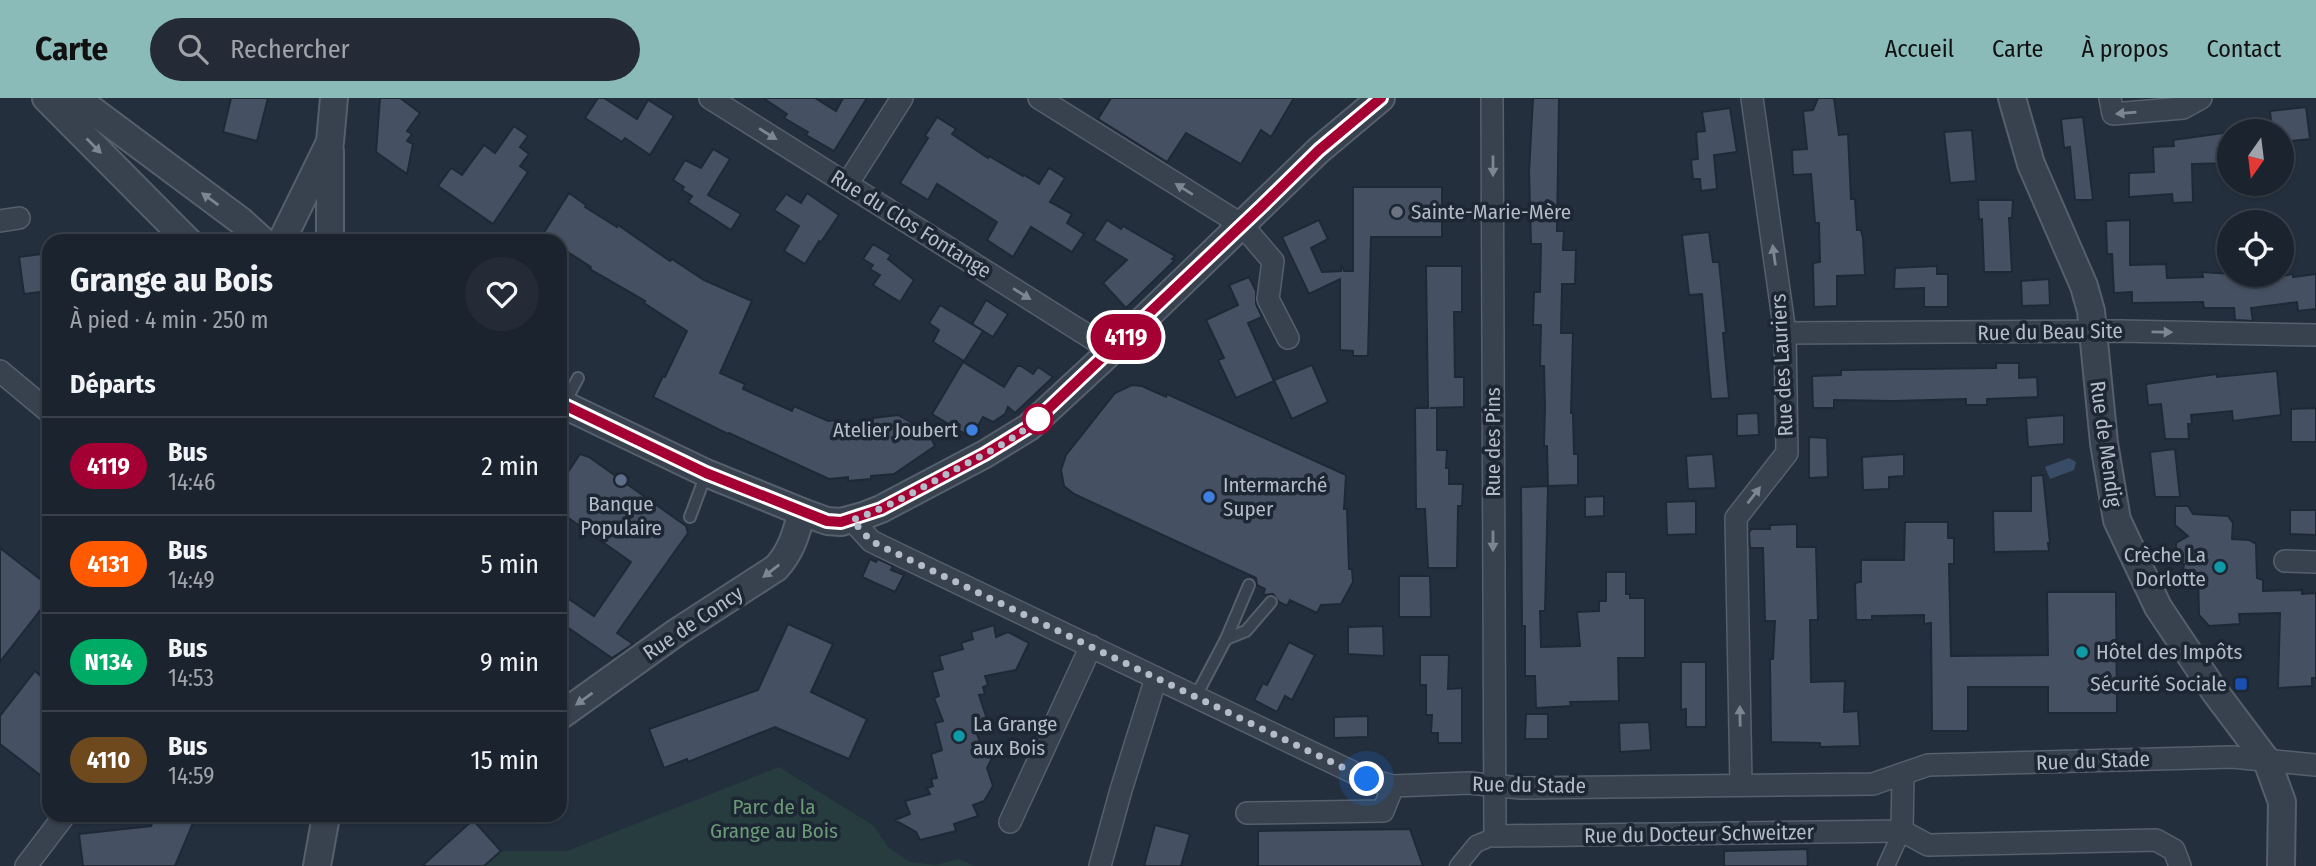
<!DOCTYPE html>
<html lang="fr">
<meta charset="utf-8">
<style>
:root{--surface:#1b232e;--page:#242b36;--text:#f1f3f6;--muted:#a0a4aa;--line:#39404a;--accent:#8bbbb9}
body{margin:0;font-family:"Fira Sans Condensed",sans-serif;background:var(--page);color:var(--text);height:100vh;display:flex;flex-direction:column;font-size:26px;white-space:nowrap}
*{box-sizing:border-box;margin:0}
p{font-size:23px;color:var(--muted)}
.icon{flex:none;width:38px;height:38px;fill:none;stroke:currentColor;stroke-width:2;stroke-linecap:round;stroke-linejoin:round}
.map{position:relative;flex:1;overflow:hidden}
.drawer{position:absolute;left:42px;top:136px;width:525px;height:588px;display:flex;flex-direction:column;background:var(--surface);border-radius:21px;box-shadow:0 2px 5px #0004,0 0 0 2px var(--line)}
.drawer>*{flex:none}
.badge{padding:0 14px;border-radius:23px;font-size:24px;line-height:46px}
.needle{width:46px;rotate:194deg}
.fabs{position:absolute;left:2217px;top:21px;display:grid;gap:14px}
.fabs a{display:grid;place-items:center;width:77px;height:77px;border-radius:50%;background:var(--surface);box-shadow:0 2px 5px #0004,0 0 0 2px var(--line);font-size:35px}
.you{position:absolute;width:35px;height:35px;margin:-18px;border:5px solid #fff;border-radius:50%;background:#1a73e8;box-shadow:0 0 0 10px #1a73e833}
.map>.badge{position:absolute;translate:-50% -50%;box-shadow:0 0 0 4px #fff}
h2{padding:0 28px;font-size:26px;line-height:63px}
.round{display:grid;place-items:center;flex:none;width:74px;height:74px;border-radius:37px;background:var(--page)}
.headline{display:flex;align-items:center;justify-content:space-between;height:119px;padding:0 28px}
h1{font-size:33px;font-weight:700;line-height:52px}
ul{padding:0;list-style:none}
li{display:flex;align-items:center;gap:21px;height:98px;padding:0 28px;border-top:2px solid var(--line)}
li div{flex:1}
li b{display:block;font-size:26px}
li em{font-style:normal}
li .badge{min-width:77px;font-weight:700;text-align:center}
header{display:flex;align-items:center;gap:42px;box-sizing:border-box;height:98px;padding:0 35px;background:var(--accent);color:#111}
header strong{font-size:33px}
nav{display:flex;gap:38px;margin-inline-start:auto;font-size:24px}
.search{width:490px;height:63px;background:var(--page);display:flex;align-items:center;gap:18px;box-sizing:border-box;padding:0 24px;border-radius:38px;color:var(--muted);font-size:26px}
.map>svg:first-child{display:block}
.green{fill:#263c3f}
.water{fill:#394c67}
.building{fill:#455162;stroke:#1f2835;stroke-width:2}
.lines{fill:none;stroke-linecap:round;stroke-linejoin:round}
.service-casing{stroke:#565f6c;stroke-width:14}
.pedestrian-casing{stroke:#565f6c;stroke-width:19}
.minor-casing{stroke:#565f6c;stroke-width:24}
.tertiary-casing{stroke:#565f6c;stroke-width:30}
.service{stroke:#38414e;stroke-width:10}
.pedestrian{stroke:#38414e;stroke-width:16}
.minor{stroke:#38414e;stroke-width:21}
.tertiary{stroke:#38414e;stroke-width:26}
.oneway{fill:#7c8592}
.line-casing{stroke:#fff;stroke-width:16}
.line{stroke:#a50034;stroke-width:10}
.walk{stroke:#b4bcc9;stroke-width:7;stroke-dasharray:0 12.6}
.worship-dot{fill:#6b7280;stroke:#1d2633;stroke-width:2.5}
.stop-dot{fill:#fff;stroke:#a50034;stroke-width:3.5}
.shop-dot{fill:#3f7fe0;stroke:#1d2633;stroke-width:2.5}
.service-dot{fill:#5c6f8a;stroke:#1d2633;stroke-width:2.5}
.culture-dot{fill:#0f9aa8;stroke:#1d2633;stroke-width:2.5}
.transit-dot{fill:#1a4fb4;stroke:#1d2633;stroke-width:2.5}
.labels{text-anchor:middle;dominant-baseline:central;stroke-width:7;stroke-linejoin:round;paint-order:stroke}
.poi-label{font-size:21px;fill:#b4bcc9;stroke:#1d2633;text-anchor:start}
.street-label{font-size:21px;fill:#b4bcc9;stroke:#1d2633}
.park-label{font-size:21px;fill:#6b9a76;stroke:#1d2633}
</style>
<header>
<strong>Carte</strong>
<div class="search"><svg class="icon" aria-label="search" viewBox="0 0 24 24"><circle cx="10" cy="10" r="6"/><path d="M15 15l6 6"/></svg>Rechercher</div>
<nav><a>Accueil</a><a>Carte</a><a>À propos</a><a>Contact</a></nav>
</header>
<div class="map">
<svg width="2316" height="768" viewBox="0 0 2316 768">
<rect width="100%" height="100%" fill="#242f3e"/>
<path class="green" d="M779,669l95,59 14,21 22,15 26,3 22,-6 17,7h-491l17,-15h66z"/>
<path class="water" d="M2069,360l7,4 -2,8 -24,9 -5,-12z"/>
<g class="building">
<path d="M231,0h37l-11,43 -34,-9z"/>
<path d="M380,0h20l20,15 -13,18 5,3 -5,7 6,3 -6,30 -31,-22z"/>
<path d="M598,0h6l33,21 11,-19 26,16 -24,39 -25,-17 -3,4 -37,-24z"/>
<path d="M763,0h52l21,13 7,-13h24l-33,53 -28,-16 2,-3 -24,-14 3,-4z"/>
<path d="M1111,0h183l-23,39 -10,-7 -20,34 -55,-31 -19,29 -69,-43z"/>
<path d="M1533,0h26l-2,133h7l-1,19h13l-1,34h-13l-1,49h12l-2,80h2l1,41h4v31l-30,1 -1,-40h-3l1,-40 -1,-40h-4l1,-41h-8l1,-33h6l1,-48h-10l-2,-72z"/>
<path d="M1818,0h16l5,37 9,-1 3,65h4l2,31h4l2,8 2,37 -28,1v30l-23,1 -1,-44 7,-1 -1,-39h-4l-4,-49 -18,1 -1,-25 15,-1 -4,-38 10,-1z"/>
<path d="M2306,9l4,32 -28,3v-13l-10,2 -2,-20z"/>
<path d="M1730,10l7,44 -23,3 3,34 -16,2 -1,-12h-7l-2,-19 7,-1 -2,-27 9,-1 -3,-19z"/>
<path d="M937,19l19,12 -4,5 36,24 1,-2 34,20 1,-1 15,9 10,-16 16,10 -15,24 22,12 -5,9 17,11 -12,18 -41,-25 -18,30 -26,-17 10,-18 -60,-38 -9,16 -28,-17 28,-45 -3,-2z"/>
<path d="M2083,19l10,83h-18l-5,-53 -6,1 -3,-29z"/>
<path d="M514,28l14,10 -8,11 9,7 -9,12 8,6 -35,52 -55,-38 13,-18 11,7 22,-30 11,8z"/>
<path d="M1972,32l4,51 -26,2 -6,-51z"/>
<path d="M2230,34v31l-38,1 1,38 -20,1 -1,-9 -43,3v-24l25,-1 -1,-25 21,-1 -1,-6z"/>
<path d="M713,51l17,10 -22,36 33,19 -10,16 -43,-28 4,-6 -10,-6 2,-3 -11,-7 12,-20 16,8z"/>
<path d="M1353,89h89v50h-71l-3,119h-15v-5l-13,-1v-71l-31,15 -27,-57 37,-17 9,19 -17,9 11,24 19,-1v-6l3,6h9z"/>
<path d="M569,95l17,12 -1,2 32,20 1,-2 52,36 2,-2 32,21 48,21 -32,72 25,11 -2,5 49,22 2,-5 34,15 10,-1v5l35,-2v-5l25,-3 30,17 7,14 -41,28 -23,2v3l-23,2v-4l-19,2 -100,-46 -1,1 -75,-37 10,-21 2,1 22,-46 -43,-28 1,-2 -55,-32 1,-2 -31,-20v-5h-22z"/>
<path d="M807,95l32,22 -18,27 -2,-1 -14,23 -21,-13 15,-25 -25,-16 12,-16 15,9z"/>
<path d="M1978,102h35l-1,18h-3l3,54h-28l-2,-53 -3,1z"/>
<path d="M1107,122l14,9 2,-3 52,30 -3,3 3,1 -49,48 -23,-25 24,-23 -33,-20z"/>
<path d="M2130,122v45l36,-1 1,14 36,-1 -1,-5 44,3 1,7 46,-8v3l23,-3v35l-18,2 -1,-9 -46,6 2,13 -18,-1 -1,-12h-30l-1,-6 -71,1v-11l-18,1 -2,-39h-5l-1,-33z"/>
<path d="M1709,134l4,30h6l7,71h-3l6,65 -18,1 -9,-105 -13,1 -7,-60z"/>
<path d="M873,146l18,11 -3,4 26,21 -14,22 -27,-17 7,-10 -10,-6 3,-4 -10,-6z"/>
<path d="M49,155v38l-25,3 -5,-37z"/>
<path d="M1426,168h36v46h-8l1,65h9v30l-34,1h7v42h10l-1,18h3v16h14l-1,22h-4l-1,62h-29l-3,-59h-9l-1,-101h13z"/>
<path d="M1937,168v8h11v33h-24v-19l-30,1 1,-21z"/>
<path d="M1249,179l7,14v13l6,13 -14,6 26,58 -38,17 -18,-38 6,-2 -18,-38 32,-15 -9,-20z"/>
<path d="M2049,181l1,26 -28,1 -1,-25z"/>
<path d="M986,202l22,14 -15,23 -21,-13z"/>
<path d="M940,207l43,26 -19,30 -31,-19 6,-12 -10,-7z"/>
<path d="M963,264l41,25 13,-21h4l12,8 5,-7 15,10 -38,36 -7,-6 -3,7 -12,8 -10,-5 -9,16 -7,2 -35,-21z"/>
<path d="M1996,265h23v15l18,-1 1,20 -51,2v6h-21v-6l-73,2 -59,-1v8h-21l-1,-32 29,-1v-5l155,-2z"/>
<path d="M1312,267l16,37 -36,17 -18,-39z"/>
<path d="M2277,273l4,44 -48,6 -1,-10 -41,4 1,9h-4l1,15h-24l-4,-35 -13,1 -2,-21 71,-10v3z"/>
<path d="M1132,287l10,1 24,11 1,-3 179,81 -2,34h3l2,60h3l1,13 -12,22 -20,1 -4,8 -27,-13 -3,6 -8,-4 -6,-8 -10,1 2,-6 -8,-4 -1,-7 -182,-84 -10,-8 -3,-16 5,-15 49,-62z"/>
<path d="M2316,310v34h-25v-33z"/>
<path d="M1758,315l1,22 -22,1v-22z"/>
<path d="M2064,317v29l-36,3 -2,-29z"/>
<path d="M1809,339l18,1 1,39 -19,1z"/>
<path d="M2175,351l5,48h-25l-5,-45z"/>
<path d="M580,356l9,3 97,69 2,7 -71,100 16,11 -21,14 -52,-36v-29l34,23 37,-54 -71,-50v-28z"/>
<path d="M1713,356l3,34 -28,1 -2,-33z"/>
<path d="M1904,356v22l-15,1v12l-26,1 -1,-33z"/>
<path d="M2043,377l7,68h-2l1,8 -55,1 -1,-41h38v-35z"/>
<path d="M1548,388l-3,125h-5l1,36 39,-1 -3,-34 22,-1v-10h7v-29h20v22h4v4h15v60h-27l1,43 -49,1 1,4 -35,2 -1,-32h-10v-50h-3l-1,-139z"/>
<path d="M1604,398v20l-19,1v-20z"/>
<path d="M1696,403v33l-29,1 -1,-33z"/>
<path d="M2175,408h13l5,8 35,2 5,7 -1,16 17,1 7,4 1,34 6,2v11l39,-1v4l14,-1v85h-4v8l-34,2 2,-75 -41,1 1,10 -31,2 -10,-11 -1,-41 -15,-2 1,-8 -8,-4v-17l12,-7 -13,-11z"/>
<path d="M2290,412h26v25l-26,-1z"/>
<path d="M1905,424h43v16h6v26h-5l2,92 97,-1 -1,-63h69l1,121h-69v-26h-80v44h-36l-1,-108 -7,1v-9l-52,1v4h-16l-1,-37 6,-1v-22h43z"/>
<path d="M1797,426v23h19l2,73h-8l1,62 34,-1 -1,31 14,-1 2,35 -40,1v-4l-49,-1 -1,-83h3l2,-38h-10l-2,-73h-13l-1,-15 2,-4h19v-4z"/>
<path d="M0,450l49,38v13l-49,63z"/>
<path d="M870,461l6,3 2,-3 15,7 -2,4 13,5 -9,17 -33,-15z"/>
<path d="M1399,478h31l1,41h-32z"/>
<path d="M788,526l45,20 -22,48 56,27 -18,40 -74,-32 -87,35 -1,-3 -23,9 -15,-39 109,-39z"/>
<path d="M994,527l2,12 12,-5 21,11 -13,27 -31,6 3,9 -5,2 2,7 -6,1 8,24 -14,5 11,28 9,4 -6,12 6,18 -9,15 -11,4 5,11 -24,8 2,7 -36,9 -4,-8 -21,-12 15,-6 -5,-13 25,-7 -3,-6 6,-2 -2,-7 6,-1 -6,-24 11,-4 -7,-27 8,-2 -9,-23 5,-2 -7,-24 11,-3 -4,-13 24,-7 -2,-6 12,-4 -2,-7z"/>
<path d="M1383,528l1,30 -36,-2v-27z"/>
<path d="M1289,544l26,13 -23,45 -7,-4 -8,16 -23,-12 9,-17 4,2z"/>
<path d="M1420,557h29l-1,34 14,-1v55h-24v-10h-7l1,-18h-6v-30h-6z"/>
<path d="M1681,564h25v65h-20v-18l-5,1z"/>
<path d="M35,573l14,12v99l-49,-38v-28z"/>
<path d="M1526,616h22v25h-23z"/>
<path d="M1368,618v21l-34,1v-21z"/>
<path d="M1649,624l2,28 -31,2 -1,-29z"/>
<path d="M155,718h41l-21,50h-92l-4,-32 72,-8z"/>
<path d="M473,722l28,31 -17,15h-62z"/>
<path d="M1155,727l35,9 -9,32h-37z"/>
<path d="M1410,731l13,37h-165v-35z"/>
<path d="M1807,751l1,17h-84v-15z"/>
</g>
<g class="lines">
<g class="service-casing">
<g id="service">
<path d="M564,306l14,-26"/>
<path d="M690,419l16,-43"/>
<path d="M1226,541l20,-8 25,-29"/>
<path d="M1196,598l30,-57 23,-54"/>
</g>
</g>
<g class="pedestrian-casing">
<g id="pedestrian">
<path d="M1458,768l18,-22 19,-8"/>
<path d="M1886,768l16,-35"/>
</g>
</g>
<g class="minor-casing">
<g id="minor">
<path d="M710,0l388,244 12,10"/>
<path d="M1039,0l203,127 31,36 -5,38 20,39"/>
<path d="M1492,0l3,738 407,-5 1,-57"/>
<path d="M2110,0l3,16 70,-6 18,-10"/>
<path d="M848,85l54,-85"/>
<path d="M0,123l19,-3"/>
<path d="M1785,235l335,-2 196,4"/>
<path d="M0,273l49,41"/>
<path d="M852,422l19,21 12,6 484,232 26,7 76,-3 52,5 352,-4 55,-19 304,-8 84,8"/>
<path d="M2285,463l31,1"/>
<path d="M1741,686l-5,-266 51,-65 -2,-120 -33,-235"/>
<path d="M1247,715l136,-2 10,-25"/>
<path d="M1010,724l81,-176"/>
<path d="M1902,733l26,14 228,-5 18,10 6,16"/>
<path d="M26,768l38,-50"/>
<path d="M1100,768l21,-76 35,-112"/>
</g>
</g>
<g class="tertiary-casing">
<g id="tertiary">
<path d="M46,0l143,144"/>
<path d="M76,0l165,123 23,21"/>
<path d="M2012,0l19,66 53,122 7,25 13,132 13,77 41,87 57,85 52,69 15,41 -1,64"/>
<path d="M281,144l49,-100 4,-44"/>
<path d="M330,144v-91"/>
<path d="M560,305l146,70 96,39 25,9 14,1 22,-6 18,-7 104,-55 44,-27 81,-75 209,-202 62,-52"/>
<path d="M560,618l117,-84 99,-64c15,-16 20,-34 26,-56"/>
<path d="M317,768l9,-50"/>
</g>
</g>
<use href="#service" class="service"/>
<use href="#pedestrian" class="pedestrian"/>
<use href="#minor" class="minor"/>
<use href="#tertiary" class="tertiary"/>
</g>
<defs><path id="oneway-solid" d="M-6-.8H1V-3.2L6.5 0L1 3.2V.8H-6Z" transform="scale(1.75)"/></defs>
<g class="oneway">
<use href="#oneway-solid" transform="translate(2126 15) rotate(175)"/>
<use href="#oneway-solid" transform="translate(768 36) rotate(32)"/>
<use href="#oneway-solid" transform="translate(94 48) rotate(45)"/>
<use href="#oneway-solid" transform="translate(1493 68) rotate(90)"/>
<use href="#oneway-solid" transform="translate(1184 91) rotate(-148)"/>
<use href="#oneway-solid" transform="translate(210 101) rotate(-144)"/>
<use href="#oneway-solid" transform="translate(1774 157) rotate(-98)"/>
<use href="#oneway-solid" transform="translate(1022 196) rotate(32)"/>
<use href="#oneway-solid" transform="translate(2162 234) rotate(1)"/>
<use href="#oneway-solid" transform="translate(1754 397) rotate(-52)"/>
<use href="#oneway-solid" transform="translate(1493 443) rotate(90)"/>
<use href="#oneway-solid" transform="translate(771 473) rotate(142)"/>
<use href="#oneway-solid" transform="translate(584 601) rotate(144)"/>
<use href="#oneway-solid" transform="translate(1740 618) rotate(-91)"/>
</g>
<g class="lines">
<g class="line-casing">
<path id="line" d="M560,305l146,70 121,48 14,1 40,-13 104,-55 44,-27 232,-220 58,-57 62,-52"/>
</g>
<use href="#line" class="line"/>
<path class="walk" d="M1038,321l2,-2c-26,24 -62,40 -93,57 -31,17 -61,34 -95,46l19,21 12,6 484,232"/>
</g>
<circle class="worship-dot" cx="1397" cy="114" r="7"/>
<circle class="stop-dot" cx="1038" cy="321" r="14"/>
<g class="shop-dot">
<circle cx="972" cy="332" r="7"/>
<circle cx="1209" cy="399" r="7"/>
</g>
<circle class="service-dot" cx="621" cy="382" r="7"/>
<g class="culture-dot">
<circle cx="2220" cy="469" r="7"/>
<circle cx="2082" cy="554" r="7"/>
<circle cx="959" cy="638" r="7"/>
</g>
<rect class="transit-dot" x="2234" y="579" width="14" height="14" rx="3.5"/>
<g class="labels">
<g class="poi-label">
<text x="1411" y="114">Sainte-Marie-Mère</text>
<text x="958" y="332" text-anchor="end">Atelier Joubert</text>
<text x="1223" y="387">Intermarché<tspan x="1223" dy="24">Super</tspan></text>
<text x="621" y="406" text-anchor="middle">Banque<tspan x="621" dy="24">Populaire</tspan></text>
<text x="2206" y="457" text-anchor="end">Crèche La<tspan x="2206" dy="24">Dorlotte</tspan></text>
<text x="2096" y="554">Hôtel des Impôts</text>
<text x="2227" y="586" text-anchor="end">Sécurité Sociale</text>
<text x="973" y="626">La Grange<tspan x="973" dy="24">aux Bois</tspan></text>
</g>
<g class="street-label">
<text transform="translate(911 126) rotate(32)">Rue du Clos Fontange</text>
<text transform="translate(2050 234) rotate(-1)">Rue du Beau Site</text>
<text transform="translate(1782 267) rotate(-93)">Rue des Lauriers</text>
<text transform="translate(1493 344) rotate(-90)">Rue des Pins</text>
<text transform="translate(2106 346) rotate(82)">Rue de Mendig</text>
<text transform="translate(693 525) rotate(-34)">Rue de Concy</text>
<text transform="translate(2093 663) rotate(-2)">Rue du Stade</text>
<text transform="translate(1529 687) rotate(1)">Rue du Stade</text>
<text transform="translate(1699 736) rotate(-1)">Rue du Docteur Schweitzer</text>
</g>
<g class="park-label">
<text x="774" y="709">Parc de la<tspan x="774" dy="24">Grange au Bois</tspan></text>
</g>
</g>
</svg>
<div class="fabs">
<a><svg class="needle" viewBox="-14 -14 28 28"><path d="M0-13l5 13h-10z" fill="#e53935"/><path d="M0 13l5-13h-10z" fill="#a0a4aa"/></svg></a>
<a><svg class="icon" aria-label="locate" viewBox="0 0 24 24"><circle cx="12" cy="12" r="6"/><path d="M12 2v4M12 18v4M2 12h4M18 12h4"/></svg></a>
</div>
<div class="you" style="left:1367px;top:681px"></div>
<b class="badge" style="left:1126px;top:239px;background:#a50034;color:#fff">4119</b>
<section class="drawer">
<div class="headline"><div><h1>Grange au Bois</h1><p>À pied · 4 min · 250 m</p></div><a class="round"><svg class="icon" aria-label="heart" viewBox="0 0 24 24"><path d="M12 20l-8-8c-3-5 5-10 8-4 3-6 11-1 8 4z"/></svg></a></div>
<h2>Départs</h2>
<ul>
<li><span class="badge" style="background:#a50034;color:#fff">4119</span><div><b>Bus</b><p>14:46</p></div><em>2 min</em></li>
<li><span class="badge" style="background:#ff5a00;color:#fff">4131</span><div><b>Bus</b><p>14:49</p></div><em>5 min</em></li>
<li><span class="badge" style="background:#00ab66;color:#fff">N134</span><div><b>Bus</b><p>14:53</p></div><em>9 min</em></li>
<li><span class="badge" style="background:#6e491e;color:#fff">4110</span><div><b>Bus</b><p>14:59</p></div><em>15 min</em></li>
</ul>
</section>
</div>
